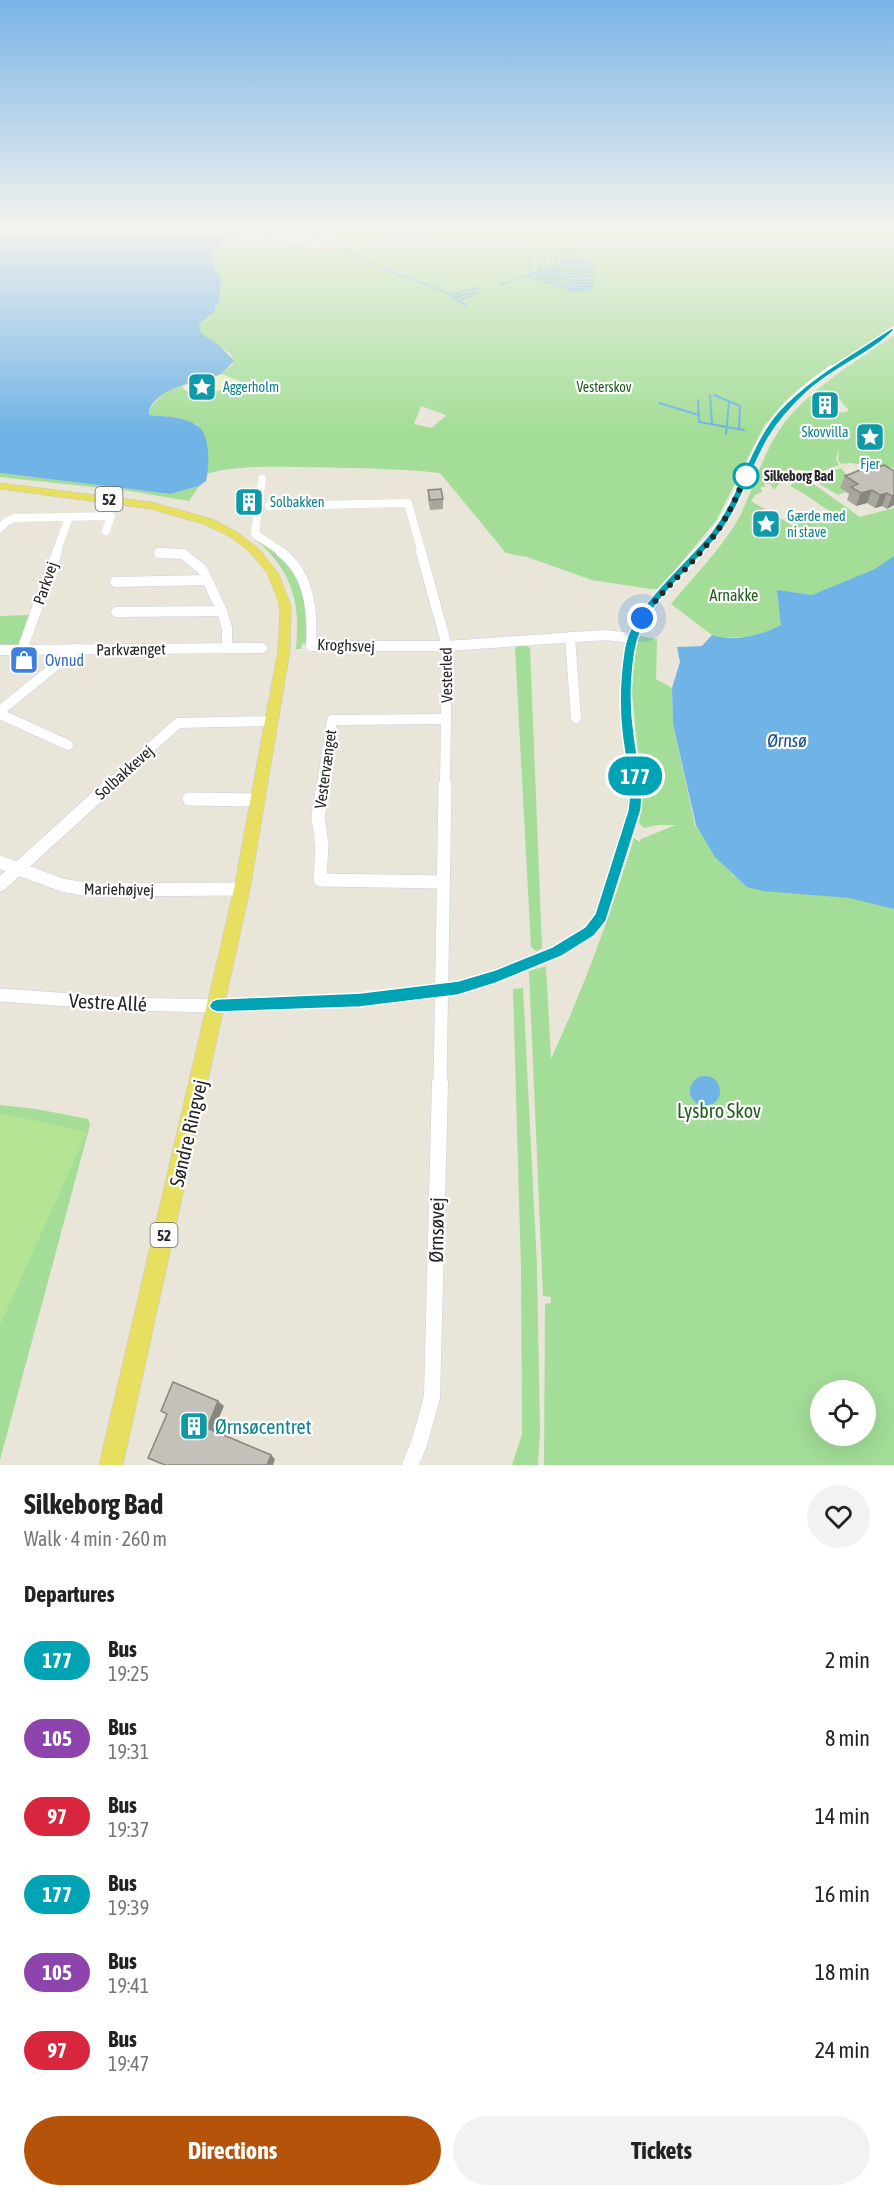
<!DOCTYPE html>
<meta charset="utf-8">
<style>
:root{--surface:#fff;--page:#f2f2f2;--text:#222;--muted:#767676;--accent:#b45309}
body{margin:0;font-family:"Asap Condensed",sans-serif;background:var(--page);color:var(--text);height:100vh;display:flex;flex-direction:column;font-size:22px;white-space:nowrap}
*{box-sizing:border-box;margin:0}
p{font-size:20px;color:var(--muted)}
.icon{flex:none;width:33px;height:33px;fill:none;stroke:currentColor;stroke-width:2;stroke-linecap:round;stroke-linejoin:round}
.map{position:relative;height:1465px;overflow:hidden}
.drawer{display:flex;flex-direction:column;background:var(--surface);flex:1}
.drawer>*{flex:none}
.badge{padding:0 12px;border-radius:20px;font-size:21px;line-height:39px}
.buttons{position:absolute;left:810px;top:1380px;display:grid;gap:12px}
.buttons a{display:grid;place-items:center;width:66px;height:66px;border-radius:50%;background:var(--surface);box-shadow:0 6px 24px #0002;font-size:30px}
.you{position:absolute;width:30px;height:30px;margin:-15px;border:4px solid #fff;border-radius:50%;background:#1a73e8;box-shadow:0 0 0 9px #1a73e833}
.map>.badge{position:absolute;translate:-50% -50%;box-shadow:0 0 0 3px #fff}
h2{padding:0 24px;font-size:22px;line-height:54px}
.round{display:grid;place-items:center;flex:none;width:63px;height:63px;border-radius:32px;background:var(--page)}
.overview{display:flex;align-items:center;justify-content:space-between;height:102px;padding:0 24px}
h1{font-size:28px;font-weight:700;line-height:45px}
.button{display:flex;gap:12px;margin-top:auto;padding:12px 24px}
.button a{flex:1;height:69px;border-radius:36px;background:var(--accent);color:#fff;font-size:24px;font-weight:700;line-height:69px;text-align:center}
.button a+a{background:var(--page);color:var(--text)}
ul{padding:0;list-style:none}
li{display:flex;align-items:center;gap:18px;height:78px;padding:0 24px}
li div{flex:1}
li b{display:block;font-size:22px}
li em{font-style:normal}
li .badge{min-width:66px;font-weight:700;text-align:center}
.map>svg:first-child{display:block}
.green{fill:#a3dd97;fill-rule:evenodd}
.sand{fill:#ecedbc}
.pitch{fill:#b4e493}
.water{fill:#70b3e6}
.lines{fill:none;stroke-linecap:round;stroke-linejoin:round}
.stream-far1{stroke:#70b3e6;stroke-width:1.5}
.stream{stroke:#70b3e6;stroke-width:2}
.minor-far4-casing{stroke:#cecedf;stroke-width:7}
.minor-far3-casing{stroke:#cecedf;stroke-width:8}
.minor-far2-casing{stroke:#cecedf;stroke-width:11}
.minor-far1-casing{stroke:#cecedf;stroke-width:14}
.minor-casing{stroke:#cecedf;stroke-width:17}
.major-casing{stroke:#c7c7c7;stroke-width:1}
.minor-far4{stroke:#fff;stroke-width:6}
.minor-far3{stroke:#fff;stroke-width:8}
.minor-far2{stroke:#fff;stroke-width:10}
.minor-far1{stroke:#fff;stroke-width:13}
.minor{stroke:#fff;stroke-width:16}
.major{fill:#e7df5f;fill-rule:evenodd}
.wall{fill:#a9a69e}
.shaded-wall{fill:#898781}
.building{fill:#c4c1b8;stroke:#898781;stroke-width:1.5}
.line{fill:#00a3b4;stroke:#fff;stroke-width:1.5}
.walk{stroke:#272727;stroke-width:6;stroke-dasharray:0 10.8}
.stop-dot{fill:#fff;stroke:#00a3b4;stroke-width:3}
.labels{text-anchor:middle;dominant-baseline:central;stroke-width:4.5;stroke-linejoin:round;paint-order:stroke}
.far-culture-label{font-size:14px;fill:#0d838f;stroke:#fff;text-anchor:start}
.far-park-label{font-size:14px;fill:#1f5e1d;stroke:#fff}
.far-stop-label{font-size:14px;font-weight:bold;fill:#272727;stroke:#fff;text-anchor:start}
.shield{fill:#fff;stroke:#686868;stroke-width:1.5}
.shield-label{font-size:15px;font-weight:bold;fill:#272727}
.street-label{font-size:16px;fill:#272727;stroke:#fff}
.park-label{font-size:16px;fill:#1f5e1d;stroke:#fff}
.shop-label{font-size:16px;fill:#366cbe;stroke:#fff;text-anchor:start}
.water-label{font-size:18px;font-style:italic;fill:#144f8d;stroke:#fff}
.near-street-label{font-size:20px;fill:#272727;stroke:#fff}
.near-park-label{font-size:20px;fill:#1f5e1d;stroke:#fff}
.near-culture-label{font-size:20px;fill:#0d838f;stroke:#fff;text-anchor:start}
</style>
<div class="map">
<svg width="894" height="1465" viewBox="0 0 894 1465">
<rect width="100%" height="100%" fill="#e9e5d9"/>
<g class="green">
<path d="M233,227h12l-4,8 24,1 -4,-7c25,12 56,25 84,18l-7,-7 -34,-13h590v98l-107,74 -23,27 -48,95 -57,68h-8l-59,-9 -65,-23 -21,-4 -66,-80c-46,-5 -91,-5 -138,-6 -32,0 -65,-2 -96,7l1,-26 -9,-23 -32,-9 -17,-1v-6l27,-29 15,14 27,-3 21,-10 -18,-7 12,-10 -2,-10 -30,-21 -2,-9 12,-9 10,-37 -7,-8 -3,-12c6,-12 17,-19 22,-31zM421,406l25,9v1l-15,12 -17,-4z"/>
<path d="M894,335v133l-44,-5 -9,1 -3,-4 1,-11 -3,10 3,6 -24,9 -14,-4h-11l-16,20 -4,-6h-6l1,3h-5l2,5 -7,3 -4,6 44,26 3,-4 23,-1 8,-5 1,-6c-14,-8 -25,-18 -40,-25l5,-5h14l51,36 34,-9v64l-125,64 -49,2 -8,-3 -41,-31c21,-25 56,-62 70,-90 16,-34 24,-69 49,-98 29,-33 68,-56 104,-81zM828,397l14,4v2l7,7 -4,2h-10l-1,4 -17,-7z"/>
<path d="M841,468l5,6 14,6 -20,8 6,4 -8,3 -23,-14v-3z"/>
<path d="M0,473l170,21 29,-8 -10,15 -59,-10 -130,-14z"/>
<path d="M257,538c9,7 20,12 27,20 22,21 23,58 22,85l-4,1 -1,5h-5c5,-46 -4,-79 -41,-110z"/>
<path d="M29,615l-10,30h-19v-29z"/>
<path d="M640,636l17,3 -1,40 16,9 1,36 22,101 39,51 160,5v584h-350l1,-161 6,-1v-6l-8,-1 -14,-325 17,-5 5,93c33,-72 60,-145 83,-221l6,4 1,-3 35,-14h-18l-14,3 -5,-5 3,-30 -11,-110 6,-41zM820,1390h46v46h-46z"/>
<path d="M517,645h9l4,3 12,300 -6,3 -5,-4 -16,-299z"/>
<path d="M523,988l14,277 3,168 -2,32h-26l10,-31v-10l-1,-154 -8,-281z"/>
<path d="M0,1105l36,4 52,10 2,6 -90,335z"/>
</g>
<path class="sand" d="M221,374l18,7 1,3 -7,4 -6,-3 -9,6h-14l7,4c-19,4 -14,4 -29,-8z"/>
<path class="pitch" d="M0,1113l87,19 -87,193z"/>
<g class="water">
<path d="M0,227h233c-9,22 -34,23 -12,51l-2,25 -4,3v5l-16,13 2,9 19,13 14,15 -13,13 -7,3c-25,8 -50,8 -65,32v6c14,1 39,2 50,12 12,11 10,41 7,54l-7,5 -29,8 -170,-21z"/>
<path d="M894,556v353l-45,-11 -86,-7 -16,-4 -32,-30 -19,-32 -23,-101 -1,-36 8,-26 -3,-15 25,-1 10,-11c22,8 50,0 69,-10l-4,-35 35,5 63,-26z"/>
<circle cx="705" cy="1091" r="15"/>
</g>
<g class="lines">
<g class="stream-far1">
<path d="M275,227l60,17 6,4"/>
<path d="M284,229l13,-2"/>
<path d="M385,237l60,-9"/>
<path d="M291,239l-1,-8 16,-1"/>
<path d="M310,245l-1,-8 17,-2"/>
<path d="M344,250l28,14"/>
<path d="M568,250l1,12h20"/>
<path d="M555,251l3,14"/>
<path d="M561,251l3,12"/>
<path d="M573,251l1,9"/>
<path d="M550,252l2,16 43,-1"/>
<path d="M530,254v21l63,-2"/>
<path d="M538,254l2,17"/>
<path d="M544,255l2,14"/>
<path d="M566,264h25"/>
<path d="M380,268l64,23 23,15"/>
<path d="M549,270l43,-1"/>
<path d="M541,272l53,-1"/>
<path d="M527,276l47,15h15"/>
<path d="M538,278l55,-2"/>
<path d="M542,280l26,-1"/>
<path d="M548,282l46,-2"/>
<path d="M500,285l85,-29"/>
<path d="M558,285l34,-2"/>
<path d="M565,287l28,-1"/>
<path d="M570,289l23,-1"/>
<path d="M451,295l28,-7"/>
<path d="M456,297l21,-5"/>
<path d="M458,300l15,-4"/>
</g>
<g class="stream">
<path d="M710,395l2,29"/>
<path d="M714,395l26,11 -1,23"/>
<path d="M698,400l1,22 45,8"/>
<path d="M659,403l40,12"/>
<path d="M726,434l3,-32"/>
</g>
<g class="minor-far4-casing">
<path id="minor-far4" d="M830,371l64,-41"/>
</g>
<g class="minor-far3-casing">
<g id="minor-far3">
<path d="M262,479l-7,55 28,19"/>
<path d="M269,506l139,-3 14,50"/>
<path d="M0,528l7,-7 8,-3 96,-2 -5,15"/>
<path d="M56,553l13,-36"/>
<path d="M699,553c36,-40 48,-92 79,-135 14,-20 34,-35 54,-49"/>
</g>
</g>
<g class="minor-far2-casing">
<g id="minor-far2">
<path d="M281,552c29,22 32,60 30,94h136l158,-11 27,3"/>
<path d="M421,552l26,94 -2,140"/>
<path d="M159,553l24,1 19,15 20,42 5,17v20"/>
<path d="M115,582l92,-2"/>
<path d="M116,612l106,-1"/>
<path d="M570,637l6,81"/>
<path d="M0,650l262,-2"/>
<path d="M22,650l35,-98"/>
<path d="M0,711l76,-62"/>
<path d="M0,714l68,31"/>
<path d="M108,786l70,-63 94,-2"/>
<path d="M322,786l10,-66 114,-1"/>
<path d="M635,786c-3,-56 -24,-120 10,-172 15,-23 37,-42 55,-62"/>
</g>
</g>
<g class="minor-far1-casing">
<g id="minor-far1">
<path d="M323,785l-5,32 4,28 -2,35 124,2"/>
<path d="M189,799l69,1"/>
<path d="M0,862l62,23 27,5 153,-1"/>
<path d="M0,885l110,-100"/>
<path d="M0,995l128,9 89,2 143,-6 82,-9 31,-6 84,-34 32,-19 12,-15 33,-107 1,-25"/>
<path d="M440,1085l5,-300"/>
</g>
</g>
<g class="minor-casing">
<path id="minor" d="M410,1465l9,-21 13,-47 8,-314"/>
</g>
<g class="major-casing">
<path id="major" d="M0,483l151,19 61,17 25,13 22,17 19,24 13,33 -1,44 -40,239 -127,576h-24l135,-576 44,-239 2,-37 -2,-13 -11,-27 -16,-20 -22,-17 -25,-12 -53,-15 -151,-20z"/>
</g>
<use href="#minor-far4" class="minor-far4"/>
<use href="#minor-far3" class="minor-far3"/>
<use href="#minor-far2" class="minor-far2"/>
<use href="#minor-far1" class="minor-far1"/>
<use href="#minor" class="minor"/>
<use href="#major" class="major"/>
</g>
<g class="wall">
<path d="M833,400l-6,12 -11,-3 2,-6z"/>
<path d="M894,471v34l-7,4 -5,-3 -7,2 -8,-5 -11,3 -9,-6 2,-6 -9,-6 5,-12z"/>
<path d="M428,490l15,9v10l-13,1 -2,-11z"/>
<path d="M252,491l2,7 -2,10h-9l-1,-6z"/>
</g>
<g class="shaded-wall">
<path d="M872,490l-5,13 -11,3 5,-13z"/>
<path d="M252,491l2,7 -2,10 -1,-6z"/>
<path d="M887,493l-5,13 -7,2 5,-13z"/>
<path d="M894,495v10l-7,4 5,-13z"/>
<path d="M218,1401l6,5 -11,26 -6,-4z"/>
<path d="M271,1455l4,4 -2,6h-6z"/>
</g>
<g class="building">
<path d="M824,392l11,2 -6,12 -11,-3z"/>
<path d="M884,465l10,6v24l-2,1 -5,-3 -7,2 -8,-5 -11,3 -10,-6 7,-3 -13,-8 25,-10 4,3z"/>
<path d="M441,489l2,10 -13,1 -2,-10z"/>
<path d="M252,491l-1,11h-9l2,-10z"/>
<path d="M173,1382l45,19 -11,27 64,27 -4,10h-102l-17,-7 19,-44 -6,-3z"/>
</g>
<linearGradient id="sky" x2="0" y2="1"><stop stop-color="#78b4e7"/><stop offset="0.53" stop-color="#f5f3ee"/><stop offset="1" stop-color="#f5f3ee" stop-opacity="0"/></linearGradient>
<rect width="894" height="432" fill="url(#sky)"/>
<path class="line" d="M892,328l2,2c-23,24 -60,37 -87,62 -14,13 -28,28 -38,45 -19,31 -27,68 -50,97 -27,36 -77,70 -84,117 -4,26 -5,56 -1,82 3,26 10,51 7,77l-35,111 -12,15 -32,20 -66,27 -38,12 -98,12 -143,5 -5,-2 -3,-4 3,-5 5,-2 143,-6 98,-12 37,-11 57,-23 33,-20 10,-13 33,-104c4,-26 -3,-51 -6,-77 -3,-26 -2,-56 2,-82 7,-46 60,-84 88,-120 28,-36 36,-84 66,-119 32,-35 75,-58 114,-84z"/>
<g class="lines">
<path class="walk" d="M642,618c20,-28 47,-50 68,-77 17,-21 27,-45 37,-69l-1,4"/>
</g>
<defs>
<g id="sight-square" transform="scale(1.5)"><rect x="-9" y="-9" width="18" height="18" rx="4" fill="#0f9aa8" stroke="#fff"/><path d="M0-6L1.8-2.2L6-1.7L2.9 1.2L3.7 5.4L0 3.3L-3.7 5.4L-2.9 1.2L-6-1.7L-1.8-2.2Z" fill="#fff"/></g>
<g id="building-square" transform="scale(1.5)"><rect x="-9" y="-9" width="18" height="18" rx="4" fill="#0f9aa8" stroke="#fff"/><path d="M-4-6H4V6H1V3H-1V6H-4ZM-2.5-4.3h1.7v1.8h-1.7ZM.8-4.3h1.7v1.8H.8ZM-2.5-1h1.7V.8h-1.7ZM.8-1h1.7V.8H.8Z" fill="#fff"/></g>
<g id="shop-square" transform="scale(1.5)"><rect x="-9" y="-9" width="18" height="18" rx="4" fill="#3f7fe0" stroke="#fff"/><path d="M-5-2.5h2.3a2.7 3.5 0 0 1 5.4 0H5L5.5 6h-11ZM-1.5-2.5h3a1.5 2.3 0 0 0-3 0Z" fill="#fff"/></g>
</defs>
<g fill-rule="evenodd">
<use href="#sight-square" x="202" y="387"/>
<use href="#building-square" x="825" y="405"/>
<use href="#sight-square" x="870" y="437"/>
<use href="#building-square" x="249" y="502"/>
<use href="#sight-square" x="766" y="524"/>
<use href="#shop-square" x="24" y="660"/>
<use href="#building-square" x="194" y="1426"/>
</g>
<circle class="stop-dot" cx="746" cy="476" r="12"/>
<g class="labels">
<g class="far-culture-label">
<text x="223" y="387">Aggerholm</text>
<text x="825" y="432" text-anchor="middle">Skovvilla</text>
<text x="870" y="464" text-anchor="middle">Fjer</text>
<text x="270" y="502">Solbakken</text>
<text x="787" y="516">Gærde med<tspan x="787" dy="16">ni stave</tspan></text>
</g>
<g class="far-park-label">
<text x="604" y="387">Vesterskov</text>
</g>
<g class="far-stop-label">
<text x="764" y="476">Silkeborg Bad</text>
</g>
<g class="shield">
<rect x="95.5" y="487" width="27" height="24" rx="4.5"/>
<rect x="150.5" y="1223" width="27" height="24" rx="4.5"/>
</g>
<g class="shield-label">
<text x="109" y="499">52</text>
<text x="164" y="1235">52</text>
</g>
<g class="street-label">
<text transform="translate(45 583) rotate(-71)">Parkvej</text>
<text transform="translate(346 645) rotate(2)">Kroghsvej</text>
<text transform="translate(131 649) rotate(-1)">Parkvænget</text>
<text transform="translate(446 675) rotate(-91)">Vesterled</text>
<text transform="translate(325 769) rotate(-82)">Vestervænget</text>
<text transform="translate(124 772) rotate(-42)">Solbakkevej</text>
<text transform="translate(119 889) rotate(1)">Mariehøjvej</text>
</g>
<g class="park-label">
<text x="734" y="595">Arnakke</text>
</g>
<g class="shop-label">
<text x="45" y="660">Ovnud</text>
</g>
<g class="water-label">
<text x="787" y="740">Ørnsø</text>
</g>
<g class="near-street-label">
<text transform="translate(108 1002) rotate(3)">Vestre Allé</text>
<text transform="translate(188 1133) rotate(-77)">Søndre Ringvej</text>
<text transform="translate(436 1230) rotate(-89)">Ørnsøvej</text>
</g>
<g class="near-park-label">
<text x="719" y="1110">Lysbro Skov</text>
</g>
<g class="near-culture-label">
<text x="215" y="1426">Ørnsøcentret</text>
</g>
</g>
</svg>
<div class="buttons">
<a><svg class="icon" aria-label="locate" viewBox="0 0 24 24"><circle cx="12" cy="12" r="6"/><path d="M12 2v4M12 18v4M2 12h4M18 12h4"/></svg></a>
</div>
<div class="you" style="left:642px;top:618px"></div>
<b class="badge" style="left:635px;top:776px;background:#00a3b4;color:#fff">177</b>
</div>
<section class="drawer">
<div class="overview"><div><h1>Silkeborg Bad</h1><p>Walk · 4 min · 260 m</p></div><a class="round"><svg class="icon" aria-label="heart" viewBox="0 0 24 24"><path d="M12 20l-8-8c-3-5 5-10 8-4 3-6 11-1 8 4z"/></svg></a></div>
<h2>Departures</h2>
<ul>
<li><span class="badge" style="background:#00a3b4;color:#fff">177</span><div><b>Bus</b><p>19:25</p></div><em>2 min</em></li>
<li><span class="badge" style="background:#8e44ad;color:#fff">105</span><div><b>Bus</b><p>19:31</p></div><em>8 min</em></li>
<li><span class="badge" style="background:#d7263d;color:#fff">97</span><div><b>Bus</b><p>19:37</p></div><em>14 min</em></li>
<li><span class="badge" style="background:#00a3b4;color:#fff">177</span><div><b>Bus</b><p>19:39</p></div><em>16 min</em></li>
<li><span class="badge" style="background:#8e44ad;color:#fff">105</span><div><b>Bus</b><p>19:41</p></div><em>18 min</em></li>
<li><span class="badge" style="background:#d7263d;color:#fff">97</span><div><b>Bus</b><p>19:47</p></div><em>24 min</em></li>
</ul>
<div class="button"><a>Directions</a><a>Tickets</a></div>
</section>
